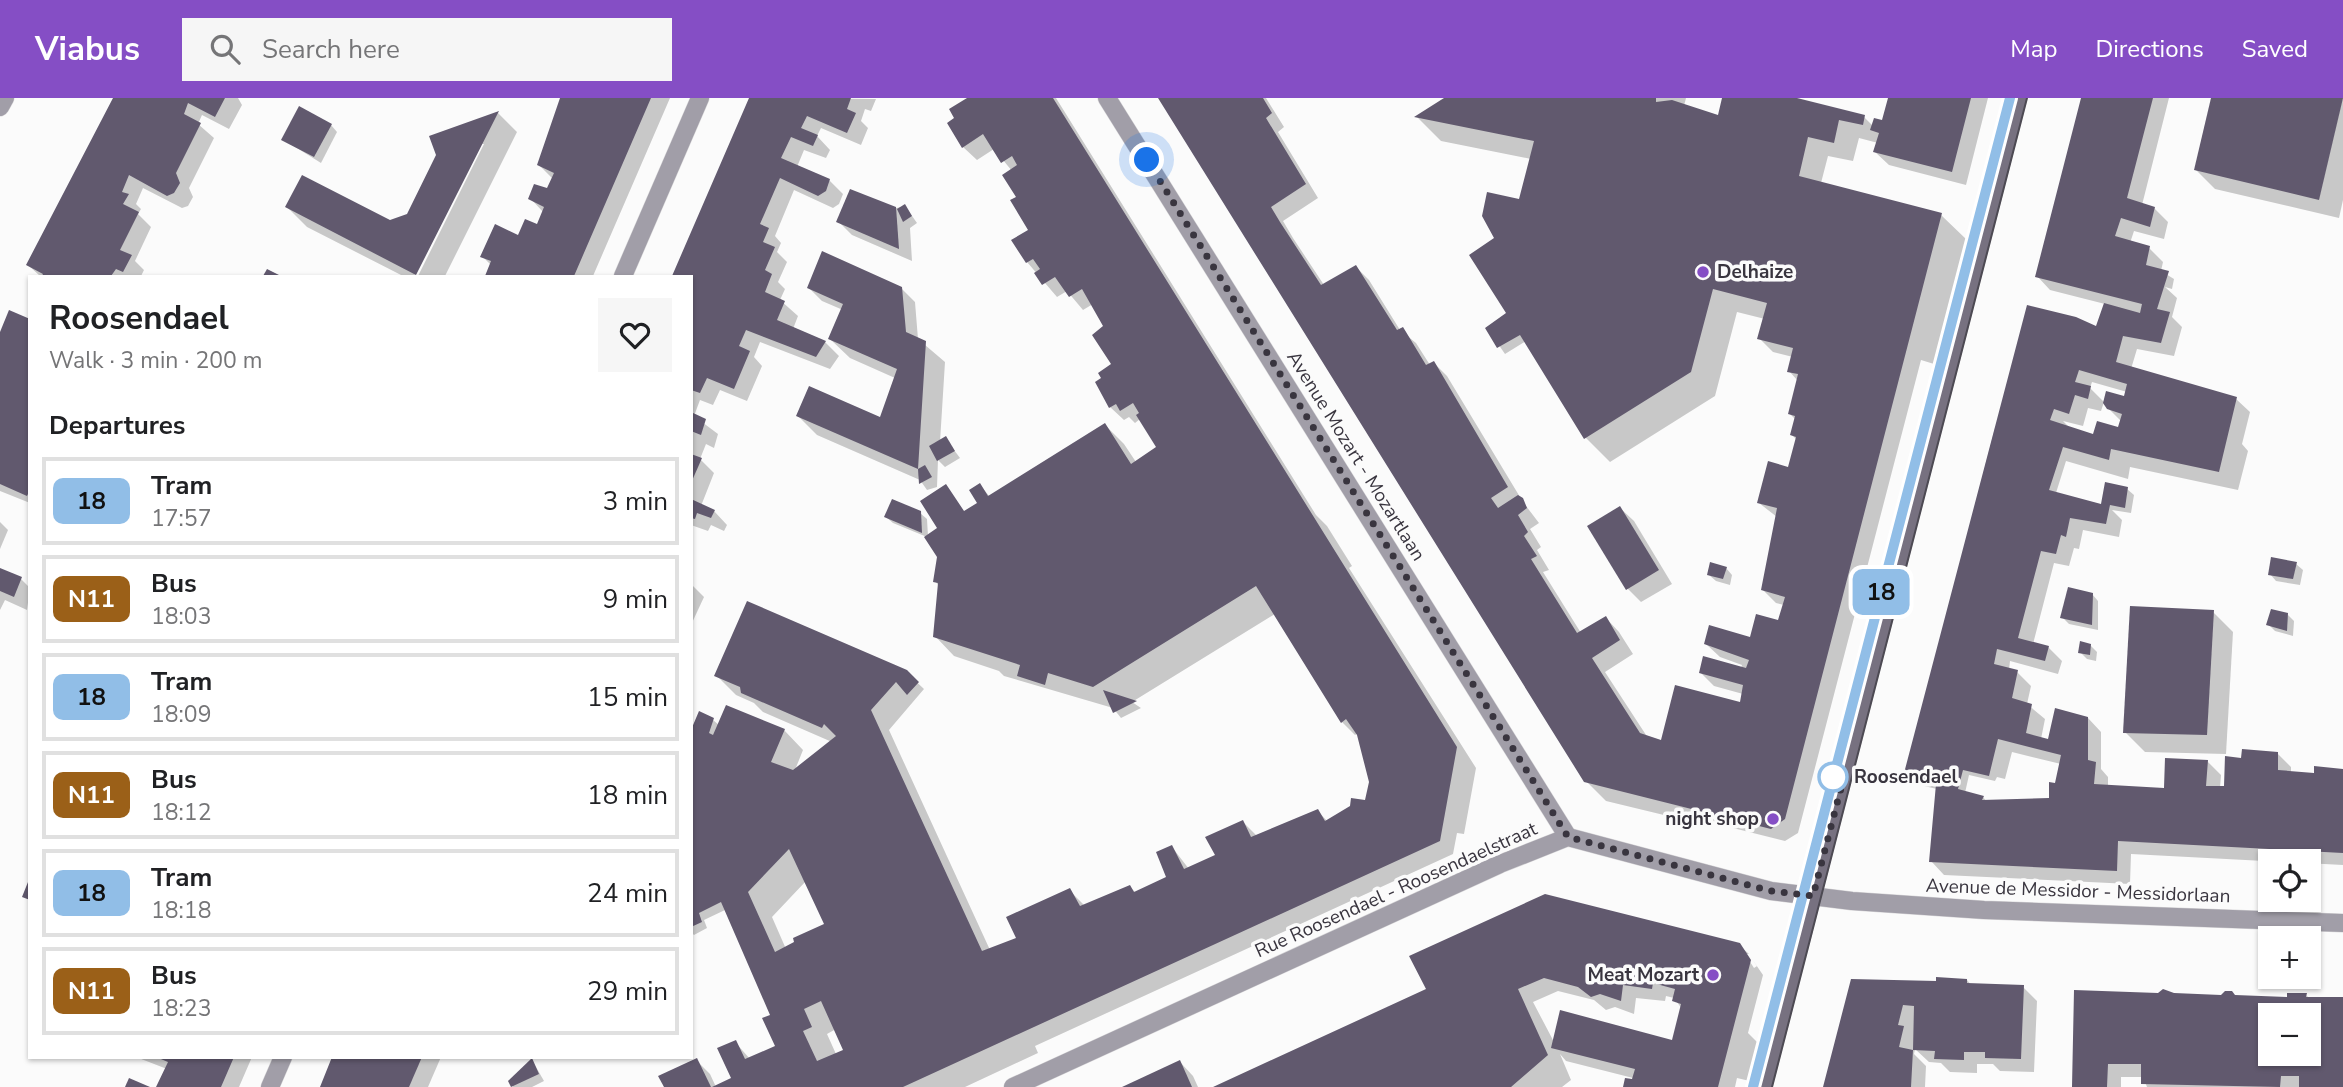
<!DOCTYPE html>
<meta charset="utf-8">
<style>
:root{--surface:#fff;--page:#f6f6f6;--text:#202124;--muted:#757577;--line:#e0e0e0;--accent:#854ec5}
body{margin:0;font-family:"Nunito Sans",sans-serif;background:var(--page);color:var(--text);height:100vh;display:flex;flex-direction:column;font-size:26px;white-space:nowrap}
*{box-sizing:border-box;margin:0}
p{font-size:23px;color:var(--muted)}
.icon{flex:none;width:38px;height:38px;fill:none;stroke:currentColor;stroke-width:2;stroke-linecap:round;stroke-linejoin:round}
.map{position:relative;flex:1;overflow:hidden}
.side{position:absolute;left:28px;top:177px;width:665px;height:784px;display:flex;flex-direction:column;background:var(--surface);border-radius:0px;box-shadow:0 2px 5px #0004}
.side>*{flex:none}
.badge{padding:0 14px;border-radius:10px;font-size:24px;line-height:46px}
.tools{position:absolute;left:2258px;top:751px;display:grid;gap:14px}
.tools a{display:grid;place-items:center;width:63px;height:63px;border-radius:0px;background:var(--surface);box-shadow:0 2px 5px #0004;font-size:35px}
.you{position:absolute;width:35px;height:35px;margin:-18px;border:5px solid #fff;border-radius:50%;background:#1a73e8;box-shadow:0 0 0 10px #1a73e833}
.map>.badge{position:absolute;translate:-50% -50%;box-shadow:0 0 0 4px #fff}
h2{padding:0 21px;font-size:26px;line-height:63px}
.round{display:grid;place-items:center;flex:none;width:74px;height:74px;border-radius:0px;background:var(--page)}
.overview{display:flex;align-items:center;justify-content:space-between;height:119px;padding:0 21px}
h1{font-size:33px;font-weight:700;line-height:52px}
ul{padding:0;list-style:none}
li{display:flex;align-items:center;gap:21px;height:88px;margin:0 14px 10px;padding:0 7px;border:4px solid var(--line);border-radius:0px}
li div{flex:1}
li b{display:block;font-size:26px}
li em{font-style:normal}
li .badge{min-width:77px;font-weight:700;text-align:center}
header{display:flex;align-items:center;gap:42px;box-sizing:border-box;height:98px;padding:0 35px;background:var(--accent);color:#fff}
header strong{font-size:33px}
nav{display:flex;gap:38px;margin-inline-start:auto;font-size:24px}
.search{width:490px;height:63px;background:var(--page);display:flex;align-items:center;gap:18px;box-sizing:border-box;padding:0 24px;border-radius:0px;color:var(--muted);font-size:26px}
.map>svg:first-child{display:block}
.shadow{fill:#0003;fill-rule:evenodd}
.building{fill:#61596e;fill-rule:evenodd}
.lines{fill:none;stroke-linecap:round;stroke-linejoin:round}
.minor-casing{stroke:#d8d7d9;stroke-width:19}
.secondary-casing{stroke:#d8d7d9;stroke-width:19}
.minor{stroke:#a19ea8;stroke-width:18}
.secondary{stroke:#777180;stroke-width:18}
.tram{stroke:#4d4a53;stroke-width:2}
.line-casing{stroke:#fff;stroke-width:16}
.line{stroke:#91bee7;stroke-width:10}
.walk{stroke:#39353f;stroke-width:7;stroke-dasharray:0 12.6}
.poi-dot{fill:#854ec5;stroke:#fbfbfb;stroke-width:2.5}
.stop-dot{fill:#fff;stroke:#91bee7;stroke-width:3.5}
.labels{text-anchor:middle;dominant-baseline:central;stroke-width:7;stroke-linejoin:round;paint-order:stroke}
.poi-label{font-size:19px;font-weight:bold;fill:#39353f;stroke:#fbfbfb;text-anchor:end}
.street-label{font-size:19px;fill:#39353f;stroke:#fbfbfb}
.stop-label{font-size:19px;font-weight:bold;fill:#39353f;stroke:#fbfbfb;text-anchor:start}
</style>
<header>
<strong>Viabus</strong>
<div class="search"><svg class="icon" aria-label="search" viewBox="0 0 24 24"><circle cx="10" cy="10" r="6"/><path d="M15 15l6 6"/></svg>Search here</div>
<nav><a>Map</a><a>Directions</a><a>Saved</a></nav>
</header>
<div class="map">
<svg width="2343" height="989" viewBox="0 0 2343 989">
<rect width="100%" height="100%" fill="#fbfbfb"/>
<g class="shadow">
<path d="M115,0h123l4,7 -13,24 -27,-14 -4,9 16,14 -25,50 4,9 -5,9 -6,2 -39,-20 -7,16 5,5 -3,5 13,13 -16,34 9,9 -3,6h-101l-12,-11z"/>
<path d="M561,0h109l-77,178h-106l5,-10 -10,-10 56,-29 6,-14 -14,-15 17,-8 6,-11 -14,-14z"/>
<path d="M751,0l125,1 -5,12 -6,-2 -4,12 7,7 -7,17 -40,-17 -4,8 13,14 -4,8 -22,-8 -7,17 32,13 14,14 -4,10 -6,4 -39,-18 -19,46 6,7 -4,9 10,10 -9,20 7,7 -5,11 18,16 -5,13 32,13 14,14 -9,13 -70,-27 -6,15 8,9 -15,35 -27,-11 -7,15 -13,-5 -6,16 24,18 -4,14 -8,-4 -6,15 14,14 -13,33 13,5 13,14 -3,6 -13,-6 -3,6 -17,-6v-249h-17z"/>
<path d="M968,0h88l260,417 11,11 25,40 -3,2 127,200 -12,66 -7,-1 -4,21 -418,192 3,7 -73,34h-300l31,-27 14,14 6,13 18,-8 1,-37 15,17 28,-13v-21l-53,-115 -21,10 3,8 -13,7 -3,-3v-197l22,-15 6,5 65,5 19,20 -8,20 37,-28 -69,-30 -9,-9 -18,-8 -20,-20 190,-3 18,17 -35,41 101,220 28,-11 51,-49 16,16 45,-19 6,6 32,-15 4,-31 17,22 28,-13 26,-34 14,14 61,-25 9,10 44,-17 -1,-22 -12,-49 -3,2 -13,-13 -67,-108 -143,88 9,6 -20,10 -8,-10 -109,-32 -5,-5 -45,-15 -19,-20 4,-50 -4,-5 4,-24 -12,-20 -34,-14 -7,-6 34,-4 7,6 1,17 11,-7 7,-43 19,27 15,-9v-19l10,12 115,-72 19,19 12,18 22,-14 -18,-29 -5,4 -6,-6 -5,3 -14,-13 3,-42 -7,-38 -13,-23 -10,6 -16,-19 -10,6 -30,-35 4,-32 -19,-59 -18,-22 -17,11 -14,-13 -6,-29zM806,783l23,51 -43,17 -14,-32zM836,931l10,22 -10,3 -9,-20z"/>
<path d="M1160,0h106l18,29 -6,5 40,66 -35,23 10,17 31,47 32,-18 13,13 31,50 16,13 14,22 4,-2 13,13 76,126 16,21 -9,6 11,18 -4,3 12,20 -6,2 38,61 25,-15 13,14 14,22 -28,18 43,66 12,4 81,-38 2,-10 -29,-8 -13,-13 40,-5 1,-3 -22,-8 -14,-13 45,-5 28,-17 5,-17 -8,-2 -13,-13 14,-73 -18,-14 31,-34 7,-29 -5,-5 4,-15 -7,-7 9,-32 -9,-10 4,-14 -20,-5 -14,-14 6,-19 -28,-7 -22,84 -105,66 -24,-24 -60,-97 -21,13 -18,-26 21,-14 -11,-76 24,-37 10,-42 -90,-18 -24,-24 30,-19h239l-2,8 35,12 5,-20h70l70,19 9,9 10,-4 7,-24h98l-22,87 -77,-20 -14,-13 3,-9 -19,-5 -6,23 -25,-5 -7,27 120,32 25,24 -32,125 -13,-4 -123,473 -13,8 -116,-29 -1,4 -62,-15 -20,-20z"/>
<path d="M2082,0h87l-27,107 12,3 14,14 -4,17 -30,-8 -4,12 19,5 14,14 -2,9 13,8 -2,10 -7,-2 12,11 -5,19 10,10 -8,29 -37,-7 -6,20 105,30 14,13 -8,32 6,7 -10,39 -108,-23 -2,12 -62,-18 -10,32 47,12 24,-16 7,6 -3,18 -19,-3 10,10 -3,17 -36,-7 -4,19 -5,-1 -5,18 -15,-3 -21,81 15,3 14,14 -4,13 -48,-13 -1,9 8,2 14,14 -4,18 18,15 -4,20 8,3 39,-24 13,14v37l7,8v9l58,4 41,-29 14,14 -1,13h6l17,-29 34,-6 14,14v6l25,2 27,-5v95l-212,-11 -1,30 -186,-9 -13,-14 6,-72 -26,-6 -6,-7 90,-348 102,-99 8,-25 -55,-14 -13,-14zM2092,284l35,10 -2,6 -17,10 13,13 -2,9 -25,6 -24,-8 -7,-7 20,5 5,-18 13,3 3,-9 -14,-14zM2012,654l49,12 -10,35 -64,3 -4,-5 -18,-4 4,-18 26,6 2,-4 8,2z"/>
<path d="M2212,0h131v102l-4,18 -124,-29 -19,-19z"/>
<path d="M498,15l19,19 -72,144h-27l66,-132h-4l-66,132h-11l-96,-49 -20,-20 103,15 19,-7 29,-60 -6,-18z"/>
<path d="M331,27l6,7 -16,31 -37,-23z"/>
<path d="M905,108l12,17 -7,5 2,33 -60,-26 -13,-13z"/>
<path d="M809,190h92l14,14 3,37 27,23 -5,80 5,-4 15,20 -15,9 -7,-7 -1,27 -10,3 -7,-10 -103,-45 -19,-19 83,3 14,-41 -45,-20 -20,-19 13,-29 -21,-9z"/>
<path d="M30,223v182l-30,-12v-154z"/>
<path d="M1620,410l14,13 38,63 -31,18 -13,-13 -38,-63z"/>
<path d="M0,424l8,8 -8,19z"/>
<path d="M2296,466l7,6 -3,15 -24,-4 -6,-7z"/>
<path d="M1726,470l6,7 -2,10 -14,-4 -7,-6z"/>
<path d="M0,472l21,9 9,9 -3,22 -22,-10 -5,10z"/>
<path d="M691,486l13,13 -13,28z"/>
<path d="M2092,496l6,7v29l-29,-6 -7,-7z"/>
<path d="M2213,514l20,20 -7,122 -81,-2 -20,-20z"/>
<path d="M2287,516l7,7 -1,15 -18,-5 -7,-7z"/>
<path d="M2090,547l7,7 -1,9 -9,-2 -7,-7z"/>
<path d="M1739,847l10,9h-4l9,14 3,-2 -7,-10 13,19 -15,58 18,18 -8,32 -21,-5 -2,9h-110l12,-8 -71,-18 -6,-7 11,26 -9,7h-345l212,-97zM1558,893l36,9 12,10 9,-3 19,7 2,-16 29,3 1,-5 8,2 8,11 -9,32 -119,1 -21,-40z"/>
<path d="M1852,882l86,3 29,-3 4,5 52,2 14,14 -3,71 -34,-1 -7,-7h-16v9l-27,-1 -9,-9 -12,-1 -14,-13 -1,5 12,12 -1,21h-100z"/>
<path d="M2173,897l116,3 17,-3 4,4 33,2v86h-196l-4,-10h-22v10h-47zM2270,917h38v39h-38z"/>
<path d="M136,959h116l-13,30h-81l9,-18z"/>
<path d="M334,959h107l-13,30h-107z"/>
<path d="M532,962l12,21 -12,6h-19l-3,-6z"/>
<path d="M1180,964l13,14 5,11h-72z"/>
</g>
<g class="building">
<path d="M113,0h112l-10,19 -27,-14 -4,11 17,9 -25,50 4,10 -6,10 -7,3 -38,-21 -7,17 7,2 -6,10 16,8 -19,38 12,5 -9,17 -7,-3 -5,7h-69l1,-2 -17,-9z"/>
<path d="M560,0h91l-77,178h-89l6,-15 -11,-4 15,-33 23,11 7,-16 12,5 7,-17 -16,-8 6,-15 13,4 7,-15 -17,-8z"/>
<path d="M749,0h102l-4,11 9,4 -9,20 -40,-17 -6,12 17,7 -5,11 -22,-9 -10,21 49,21 -4,12 -8,5 -38,-18 -20,46 9,4 -6,14 12,5 -10,23 7,4 -7,18 20,9 -8,19 49,21 -10,16 -70,-27 -7,16 11,5 -16,38 -27,-11 -7,15 -9,-3v-114h-19z"/>
<path d="M967,0h86l404,649 -17,94 -537,246h-191l19,-9 -14,-30 19,-8 9,19 30,-13 -13,-28 8,-3 -49,-113 -22,11 3,9 -11,5v-197l8,-19 15,7 -5,15 4,2 13,-30 59,24 -14,33 22,8 43,-34 -12,-12 -2,4 -81,-35 -1,-6 -26,-11 33,-75 160,69 12,12 -12,13 -11,-13 -25,28 111,241 34,-13 -10,-21 64,-29 10,18 50,-21 4,7 32,-15 -10,-25 16,-7 12,24 31,-14 -10,-18 38,-17 8,17 67,-28 7,12 25,-15 1,-8 14,2 4,-18 -12,-47 -11,-16 -5,4 -85,-137 -163,101 -45,-14 -3,12 -28,-9 3,-11 -87,-28 5,-54 -5,-1 4,-25 -13,-20 13,-9 -17,-27 26,-17 18,27 13,-8 -8,-13 11,-7 8,13 117,-73 26,41 25,-17 -20,-32 3,-2 -6,-10 -13,8 -4,-7 -7,4 -14,-26 6,-4 -3,-5 13,-9 -19,-29 11,-9 -21,-37 -13,8 -14,-20 -13,8 -8,-12 6,-4 -7,-10 -7,4 -15,-23 17,-10 -18,-30 6,-3 -14,-22 15,-10 -5,-9 -11,7 -18,-29 -21,14 -15,-25 7,-5 -5,-9zM789,751l35,75 -31,14 1,4 -19,10 -27,-60zM821,903l22,49 -26,11 -14,-30 9,-4 -8,-18z"/>
<path d="M1158,0h105l9,15 -6,5 40,66 -35,23 9,15 41,63 35,-20 41,65 6,-3 23,38 8,-4 74,126 -17,11 7,10 20,-13 5,3 4,10 -9,7 10,17 -4,4 13,20 -6,3 46,74 29,-17 14,24 -28,18 48,75 21,7 14,-55 65,17 3,-17 -44,-12 4,-17 43,12 3,-8 -45,-16 5,-19 41,12 6,-23 22,6 7,-23 -24,-7 16,-82 -20,-5 11,-42 20,6 8,-30 -6,-2 5,-19 -7,-2 10,-40 -11,-2 6,-24 -36,-9 10,-36 -54,-14 -22,83 -107,67 -64,-104 -23,13 -12,-20 21,-15 -37,-58 25,-17 -12,-22 5,-24 32,7 15,-58 -120,-24 30,-19h212v4l16,-2 46,15 4,-17h75l68,17 -2,10 -24,-5 -5,23 -26,-6 -9,39 143,37 -157,606 -14,10 -187,-47z"/>
<path d="M1888,0h83l-19,74 -79,-20 6,-19 -9,-3 4,-12 8,2z"/>
<path d="M2081,0h72l-26,100 28,9 -5,20 -29,-9 -6,18 35,10 -4,19 23,6 -12,38 13,3 -9,31 -38,-7 -7,26 121,35 -18,75 -108,-23 -2,11 -46,-13 -14,43 52,14 4,-22 23,5 -3,21 -15,-3 -4,19 -36,-6 -4,19 -5,-2 -5,19 -15,-3 -23,87 31,8 -4,15 -48,-12 -3,15 24,6 -6,28 20,6 -6,29 22,6 7,-31 33,9v43l8,2 -2,22 70,4 1,-30 43,2 -2,26h18l1,-30 16,2 1,-9 36,3v18l36,3v-7l29,3v84l-225,-12 -1,30 -188,-9 7,-78 -33,-7 124,-472 49,12 20,9 8,-23 36,10 2,-9 -107,-27zM2079,272l48,14 -3,12 -18,-5 -3,12 4,6 15,5 -4,13 -21,-6 -4,13 -43,-14 4,-11 15,5 6,-19 13,4 3,-13 -16,-4zM1998,641l63,16 -6,28 -6,-1v16l-67,2 2,-4 -26,-7 5,-19 26,6z"/>
<path d="M2211,0h132l-24,102 -125,-30z"/>
<path d="M299,8l33,18 -18,33 -33,-17z"/>
<path d="M499,13l-83,164 -131,-68 17,-32 88,45 17,-6 29,-59 -7,-19z"/>
<path d="M850,91l46,18 3,42 -63,-27z"/>
<path d="M905,106l7,12 -9,6 -6,-13z"/>
<path d="M822,153l80,36 4,45 20,9 -8,128 -122,-53 13,-30 71,31 17,-48 -69,-30 15,-35 -36,-16z"/>
<path d="M267,171l14,7h-18z"/>
<path d="M9,212l21,9v171l-3,6 -27,-12v-152z"/>
<path d="M691,314l15,7 -5,16 -10,-4z"/>
<path d="M946,338l9,15 -18,10 -8,-15z"/>
<path d="M691,356l11,4 -11,25z"/>
<path d="M925,367l7,12 -13,7 -1,-15z"/>
<path d="M691,401l24,11 -4,8 -14,-5 -2,6 -4,-1z"/>
<path d="M892,401l29,12 1,22 -38,-16z"/>
<path d="M1620,408l39,64 -33,20 -39,-64z"/>
<path d="M2271,459l26,5 -4,17 -25,-4z"/>
<path d="M1710,464l17,5 -4,12 -16,-4z"/>
<path d="M0,470l22,9 -8,20 -14,-6z"/>
<path d="M2068,489l25,6 -1,32 -32,-7z"/>
<path d="M2130,508l84,4 -7,125 -84,-2z"/>
<path d="M2271,511l17,4 -1,18 -21,-6z"/>
<path d="M2080,543l11,3 -1,11 -12,-2z"/>
<path d="M1103,592l34,11 -24,12z"/>
<path d="M30,779v23l-8,-3z"/>
<path d="M1545,796l195,49 11,17 -33,127h-95l2,-9 7,1 3,-10 -84,-21 9,-38 112,30 9,-36 -9,-3 3,-12 -22,-6 -1,6 -29,-4 -2,16 -21,-7 -9,3 -13,-10 -34,-9 -26,11 30,66 -37,32h-298l213,-98 -17,-33z"/>
<path d="M1936,879l31,2v4l57,2 -3,74 -36,-1v-6h-21v8l-30,-1 1,-8 -22,-1 1,-44 -11,-1 -5,20 6,1 -5,21 14,3 -2,37h-88l28,-108 85,2z"/>
<path d="M2163,891l11,4 47,2 4,-4h7l3,4 52,2v-4h20l-1,4h37v90h-44v-11h-18l-1,11 -139,-3v-20h-33l-1,23h-35l2,-97 84,3zM2270,917h38v39h-38z"/>
<path d="M156,959h78l-13,30h-65l12,-25z"/>
<path d="M332,959h90l-13,30h-89z"/>
<path d="M532,960l7,16 -28,13 -3,-6z"/>
<path d="M697,960l14,29h-47l-6,-11z"/>
<path d="M1180,962l12,27h-70z"/>
<path d="M129,980l21,9h-25z"/>
</g>
<g class="lines">
<g class="minor-casing">
<g id="minor">
<path d="M1107,0l461,739"/>
<path d="M0,9l5,-9"/>
<path d="M623,178l77,-178"/>
<path d="M270,989l13,-30"/>
<path d="M1013,989l487,-223 68,-27 203,54 81,10 132,9 359,13"/>
</g>
</g>
<g class="secondary-casing">
<path id="secondary" d="M1763,989l255,-989"/>
</g>
<use href="#minor" class="minor"/>
<use href="#secondary" class="secondary"/>
<g class="tram">
<path d="M1753,989l257,-989"/>
<path d="M1772,989l255,-989"/>
</g>
</g>
<g class="lines">
<g class="line-casing">
<path id="line" d="M1753,989l257,-989"/>
</g>
<use href="#line" class="line"/>
<path class="walk" d="M1147,62l421,677 203,54 42,5 28,-108 -8,-11"/>
</g>
<g class="poi-dot">
<circle cx="1703" cy="174" r="7"/>
<circle cx="1773" cy="721" r="7"/>
<circle cx="1713" cy="877" r="7"/>
</g>
<circle class="stop-dot" cx="1833" cy="679" r="14"/>
<g class="labels">
<g class="poi-label">
<text x="1717" y="174" text-anchor="start">Delhaize</text>
<text x="1759" y="721">night shop</text>
<text x="1699" y="877">Meat Mozart</text>
</g>
<g class="street-label">
<text transform="translate(1356 358) rotate(58)">Avenue Mozart - Mozartlaan</text>
<text transform="translate(1396 792) rotate(-24)">Rue Roosendael - Roosendaelstraat</text>
<text transform="translate(2078 793) rotate(2)">Avenue de Messidor - Messidorlaan</text>
</g>
<g class="stop-label">
<text x="1854" y="679">Roosendael</text>
</g>
</g>
</svg>
<div class="tools">
<a><svg class="icon" aria-label="locate" viewBox="0 0 24 24"><circle cx="12" cy="12" r="6"/><path d="M12 2v4M12 18v4M2 12h4M18 12h4"/></svg></a>
<a>+</a>
<a>−</a>
</div>
<div class="you" style="left:1147px;top:62px"></div>
<b class="badge" style="left:1881px;top:494px;background:#91bee7;color:#111">18</b>
<section class="side">
<div class="overview"><div><h1>Roosendael</h1><p>Walk · 3 min · 200 m</p></div><a class="round"><svg class="icon" aria-label="heart" viewBox="0 0 24 24"><path d="M12 20l-8-8c-3-5 5-10 8-4 3-6 11-1 8 4z"/></svg></a></div>
<h2>Departures</h2>
<ul>
<li><span class="badge" style="background:#91bee7;color:#111">18</span><div><b>Tram</b><p>17:57</p></div><em>3 min</em></li>
<li><span class="badge" style="background:#9b6018;color:#fff">N11</span><div><b>Bus</b><p>18:03</p></div><em>9 min</em></li>
<li><span class="badge" style="background:#91bee7;color:#111">18</span><div><b>Tram</b><p>18:09</p></div><em>15 min</em></li>
<li><span class="badge" style="background:#9b6018;color:#fff">N11</span><div><b>Bus</b><p>18:12</p></div><em>18 min</em></li>
<li><span class="badge" style="background:#91bee7;color:#111">18</span><div><b>Tram</b><p>18:18</p></div><em>24 min</em></li>
<li><span class="badge" style="background:#9b6018;color:#fff">N11</span><div><b>Bus</b><p>18:23</p></div><em>29 min</em></li>
</ul>
</section>
</div>
